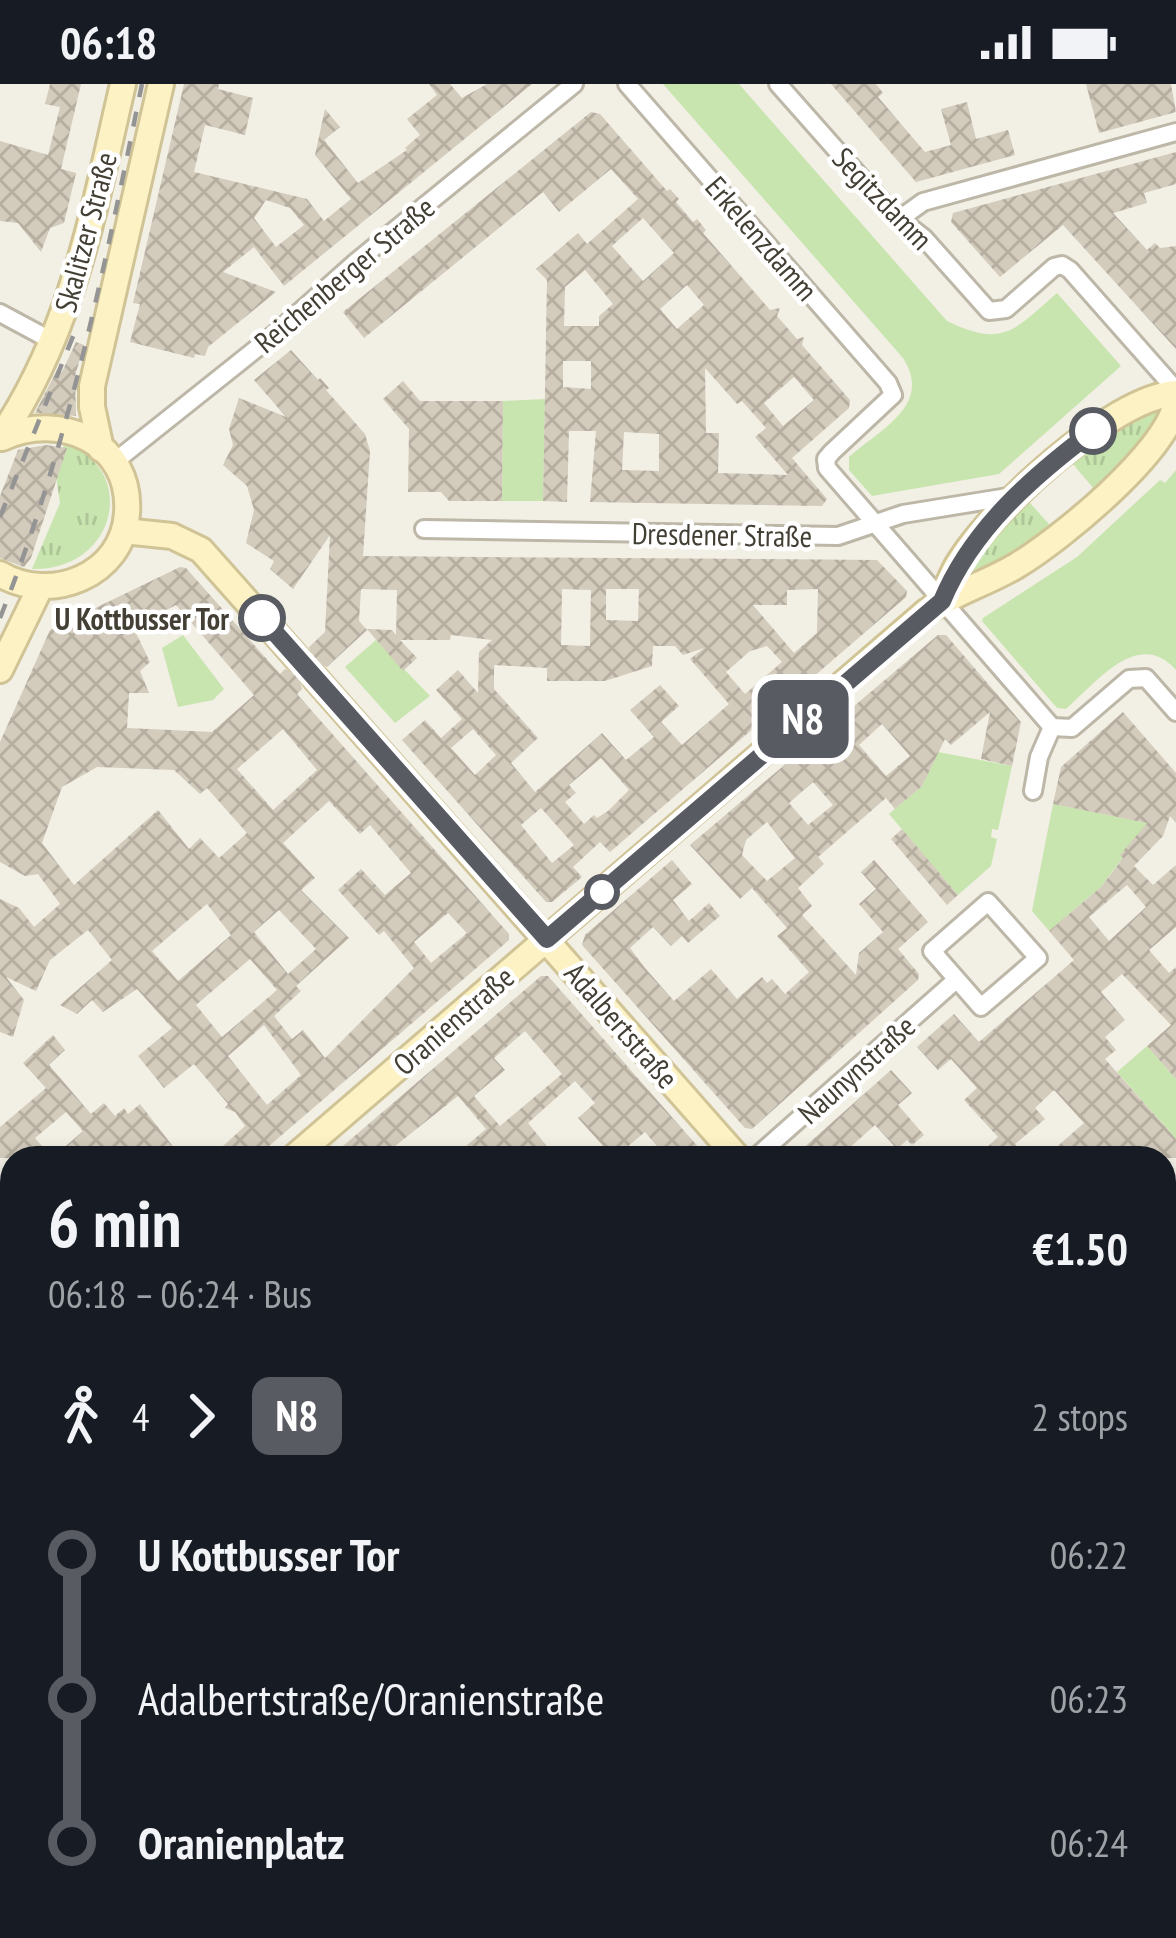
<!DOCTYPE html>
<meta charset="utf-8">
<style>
:root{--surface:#171b24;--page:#242831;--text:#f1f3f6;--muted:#9ea1a6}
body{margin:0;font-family:"PT Sans Narrow",sans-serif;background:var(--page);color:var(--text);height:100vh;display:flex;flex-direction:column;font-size:45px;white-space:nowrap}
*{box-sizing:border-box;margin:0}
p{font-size:39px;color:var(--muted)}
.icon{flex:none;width:66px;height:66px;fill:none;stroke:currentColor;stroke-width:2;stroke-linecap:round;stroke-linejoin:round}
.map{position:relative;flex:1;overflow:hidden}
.drawer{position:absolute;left:0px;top:1062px;width:1176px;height:792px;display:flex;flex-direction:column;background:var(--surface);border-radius:36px 36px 0 0;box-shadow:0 6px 18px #0003}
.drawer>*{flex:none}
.badge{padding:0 24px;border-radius:18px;font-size:42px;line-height:78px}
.map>.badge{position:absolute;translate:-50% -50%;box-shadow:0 0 0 6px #fff}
.legs{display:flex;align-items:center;gap:18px;height:132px;padding:0 48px;font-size:39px}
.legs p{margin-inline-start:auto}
.summary{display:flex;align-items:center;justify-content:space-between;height:204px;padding:0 48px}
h1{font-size:66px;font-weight:800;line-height:90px}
ul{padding:0 48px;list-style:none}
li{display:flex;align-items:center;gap:42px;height:144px;font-size:45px}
li i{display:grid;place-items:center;width:18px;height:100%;margin:0 15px;background:currentColor}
li i::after{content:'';width:30px;height:30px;margin:-15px;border:9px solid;border-radius:50%;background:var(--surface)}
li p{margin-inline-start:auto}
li:first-child i{background:linear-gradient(#0000 50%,currentColor 0)}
li:last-child i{background:linear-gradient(currentColor 50%,#0000 0)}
.status{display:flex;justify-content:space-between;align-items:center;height:84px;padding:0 60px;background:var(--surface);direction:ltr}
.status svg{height:33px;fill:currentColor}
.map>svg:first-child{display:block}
.grass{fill:url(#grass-tufts)}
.green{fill:#c9e5af}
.building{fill:url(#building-cross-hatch);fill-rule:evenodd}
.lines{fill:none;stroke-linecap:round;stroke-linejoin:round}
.street-casing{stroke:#bdb7a8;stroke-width:22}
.secondary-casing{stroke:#d0c496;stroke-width:30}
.street{stroke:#fff;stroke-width:16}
.secondary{stroke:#fcf2c4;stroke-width:24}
.rail{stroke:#949494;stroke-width:4.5;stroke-dasharray:15 15;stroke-linecap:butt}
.line-1-casing{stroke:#fff;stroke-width:27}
.line-1{stroke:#595b62;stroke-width:18}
.stop-1-dot{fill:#fff;stroke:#595b62;stroke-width:6}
.labels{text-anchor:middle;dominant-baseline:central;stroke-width:9;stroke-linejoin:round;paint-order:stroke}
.street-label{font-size:30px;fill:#443f35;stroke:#fff}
.stop-label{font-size:30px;font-weight:bold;fill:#443f35;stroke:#fff;text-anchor:end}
</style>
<div class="status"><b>06:18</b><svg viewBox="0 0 49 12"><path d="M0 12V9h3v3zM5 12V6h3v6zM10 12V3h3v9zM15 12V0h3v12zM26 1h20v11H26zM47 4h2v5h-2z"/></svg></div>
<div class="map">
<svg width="1176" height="1854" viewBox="0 0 1176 1854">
<defs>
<pattern id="grass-tufts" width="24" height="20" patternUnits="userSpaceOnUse" patternTransform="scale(3)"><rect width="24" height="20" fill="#c9e5af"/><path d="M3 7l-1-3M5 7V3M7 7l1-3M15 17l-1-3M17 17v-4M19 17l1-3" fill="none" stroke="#aec697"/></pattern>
<pattern id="building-cross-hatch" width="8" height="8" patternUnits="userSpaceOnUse" patternTransform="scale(3)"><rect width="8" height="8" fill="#d3cbbb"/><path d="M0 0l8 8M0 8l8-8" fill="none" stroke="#b6afa1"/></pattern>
</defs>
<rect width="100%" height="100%" fill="#f2efe5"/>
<g class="grass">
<path d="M1153,318l14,14 -68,79 -32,-38z"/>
<path d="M64,360c75,23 54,127 -32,125l28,-66 -4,-27z"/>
<path d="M1023,411l33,37 -93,50 -1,-10z"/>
</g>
<g class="green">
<path d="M663,0h76l208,237c57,27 66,10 110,-28l64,73 -122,108 -127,22 -23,-26v-13c32,-28 84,-52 54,-99z"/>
<path d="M545,315l-2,102h-41l1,-100z"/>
<path d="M1176,386v200c-38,-43 -80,13 -110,39l-9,-1 -75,-87 1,-3 94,-61 83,-77 5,3z"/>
<path d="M183,551l41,54 -11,11 -35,7 -16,-59z"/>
<path d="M376,556l54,56 -35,27 -50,-56z"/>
<path d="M938,668l74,14 -14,64 -6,-1 -1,8 6,2 -6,27 -33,29 -69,-81 33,-28z"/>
<path d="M1053,720l95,19 -47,64 -52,44 -17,-20z"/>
<path d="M1147,962l29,33v60l-59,-67z"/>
<path d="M1176,1776v78h-328l13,-12h303v-55z"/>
<path d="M370,1842h342l-3,4 8,8h-344l-7,-8z"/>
</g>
<g class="building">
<path d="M50,0h31l-20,85 15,4 -12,50 -14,5 -9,24 -23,-29 -18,-2v-80l48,14 12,-48 -15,-3z"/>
<path d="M184,0h35l-1,5 35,9 -8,37 -40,-10 -11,47 113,27 17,22 27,-22 -36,-44 10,-46 15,18 -16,13 34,43 49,-33 -2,-2 15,-13 -13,-16 30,-24 -8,-11h21l12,14 25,-14h45l-248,202 -30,-39 -31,25 53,20 -68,55 -3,9 -10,-2 -1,4 -64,-16 10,-38 -7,-1zM266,116l24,8 14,17 -28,22 -22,-29z"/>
<path d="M831,0h45l7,9 -5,4 47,55 26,-7 -10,-36 26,-7 9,37 32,-9 7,25 -99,27z"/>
<path d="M1086,0h85l5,28 -77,21z"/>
<path d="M591,28l9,2 67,77 3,-2 9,10 -3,3 17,20 4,-3 9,11 -3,3 67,77 10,-2 -3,8 20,23 7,-2 -2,8 48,55 -1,8 -57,50 35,41 -5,7 -232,-4 6,-71h-27l-2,71 -24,-1 4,-221 -11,-11 42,-36 9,11 51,-45 -27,-30 -52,43 -16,-20 -179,146 -21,-26zM643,134l31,35 -31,28 -31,-35zM585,186l28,34 -14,12v10h-35l1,-39zM687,201l17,20 -27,24 -17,-20zM563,277h28v28l-28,-2zM705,284l32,36 5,-3 24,27 -11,9 33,38 -70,-2 1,-40h-13zM794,293l20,23 -31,26 -19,-23zM624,348l35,2v37l-37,-1z"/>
<path d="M1176,68v32l-32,9 3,10 -34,10 34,37 8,-7 5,5 16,-2v103l-113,-124 -63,52 -49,-55 2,-9z"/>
<path d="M76,258l8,3 -9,31 1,40 -41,-3 22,-43 5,2z"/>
<path d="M291,266l27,30 2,-2 9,10 -3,2 39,44 5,17 -7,105 514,4 30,31 -1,6 -296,255 -10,-10 -27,25 9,10 -30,25h-6l-144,-162 23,-20 16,18 21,-19 -26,-29 22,-20 20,23 1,-41 13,-12 -41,-5 -1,5h-50l17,18 -14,13 -36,-42 25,1 4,5 1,-45 -36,-1 -2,32 8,9 -40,37 -14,-5 -4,-15 16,-15 5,-97 -37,54 -23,-20 4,-8 -28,-18 8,-33 -7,-24 -24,-21 10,-20 -4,-16 10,-31 47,19 -32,-37zM562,505l29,1 -1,56 -29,-1zM606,505h33l-1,32 -32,-1zM818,505l-1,44 -23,20 -41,-48h34v-15zM653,562h22l8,9 21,-7 -14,11 39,45 -47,41 -21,-23 18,-16 -19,-21 -30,25 24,27 -28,23 -24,-27 -67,59 -24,-29 27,-25 -44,-49v-24l53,3v13h58l47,-15zM767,562l15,16 -37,32 -19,-22 24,-21zM473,645l23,26 -21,20 -24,-27zM601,674l28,32 -21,21 -11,7 -3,-3 -10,9 -19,-22 11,-9 -7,-8zM541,724l33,37 -22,18 -31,-38z"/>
<path d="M403,297l17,20h83l-1,100h-53l-8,-9h-33l1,-63 -26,-30z"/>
<path d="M46,361l21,3 -36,110 -7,9 -24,-9v-62l18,-46z"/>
<path d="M180,483l6,1 94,106 5,-5 14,5 3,15 -5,5 212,240v6l-254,218h-45l35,-32 -10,-14 -10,-4 3,-4 -34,-40 -30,24 -26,-32 34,-28 -35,-39 -34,23 -11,-12 -15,14 -17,-9 52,-45 -24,-30 -38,30 -14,31 -30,-14 18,23 -11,37 -13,-5v-133l19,9 15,19 26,-23 -22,-30 -13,2 -25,-14v-120l50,-112zM176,521l78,90 -42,37 -85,-4 2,-35h20l-9,-22 10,-9 -17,-35zM283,645l34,41 -44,40 -36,-41zM97,683l77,3 26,24 7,-6 40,45 -28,25 -19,-20 -11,11 -31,-39 -84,75 -32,-42 20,-56zM329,717l31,33 10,-9 41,48 -26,22 -24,-26 -23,21 41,45 5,-4 30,37 -89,90 -22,-28 -11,9 -18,-23 27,-25 -5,-5 53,-48 -48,-48 14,-12 -32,-35zM207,820l24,31 -53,46 -26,-30zM279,826l37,39 -28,25 -34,-42zM448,829l19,20 -36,30 -17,-21zM250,875l27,31 -55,47 -26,-32zM264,941l37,50 -34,30 -39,-49z"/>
<path d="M938,551h8l75,87 -9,44 -31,-7 9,-47 -39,33 -6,-6 -23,47 -27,23 -9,-11 -68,59 6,7 -26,24 14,18 -10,9 54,60 3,-22 24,-21 -24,-28 17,-15 -15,-17 13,-12 54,62 -30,27 21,25 -1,6 -166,149 -7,-1 -163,-183 3,-10 87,-75 20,24 -19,16 16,21 20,-18 11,13 -32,27 -6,-7 -11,10 -18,-19 -23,21 15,20 29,33 37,-32 26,30 25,-22 5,6 5,-4 13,15 24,-22 -32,-36 10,-8 -35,-40 -12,11 -50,-54zM882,640l28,32 -24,20 -27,-31zM813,698l20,23 -25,20 -19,-22zM767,738l28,36 -28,23 -25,-26 4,-15z"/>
<path d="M1123,628l53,61v50l-6,-7 -7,20 -29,30 19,19 23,-20v62l-27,23 20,23 7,-6v112l-29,-33 24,-21 -49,-51 -21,18 24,28 -20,17 11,13 -11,9 71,80v19h-132l40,-35 -30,-33 -19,18 10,11 -30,25 12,14h-52l23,-21 -34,-37 13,-12 -26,-29 -13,11 -21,-23 37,-33 25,28 95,-82 -25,-29 52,-44 22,-29 -3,-3 27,-32 -94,-19 8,-37zM1127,801l19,22 -37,34 -20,-24z"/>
<path d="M902,745l56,66 -11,10 -56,-66z"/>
<path d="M541,892h7l160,182h-41l-22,-26 -31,26 -36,-40 17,-15 -20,-22 -47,42 18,22 -15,13 -10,-7 -8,7h-61l34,-29 -28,-33 -78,62h-51zM525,947l37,43 -62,52 -26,-30 31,-26 -11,-12z"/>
<path d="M53,951l12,15 -16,15 42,49 13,-11 11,13 9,-8 4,6 12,-10 42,54h-130l31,-27 -17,-19 -31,26 17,20h-52v-31l46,-39 -23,-25z"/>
<path d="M891,986l21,23 -14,12 26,30 -12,10 -5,-5 -10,9 -22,-24 -37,33h-46z"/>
</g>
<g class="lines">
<g class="street-casing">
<g id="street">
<path d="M627,0l261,299 5,12 -61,57 -6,7 1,9 225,259 20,1 57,-49 17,-1 30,34"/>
<path d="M778,0l115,130 31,24 65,73 17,-2 48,-42 8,-2 8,5 106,120"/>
<path d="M901,134l22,-16 253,-70"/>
<path d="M0,229l54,29"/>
<path d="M113,379l163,-130 80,-71 218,-178"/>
<path d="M424,445l414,7 65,-22 111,-18"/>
<path d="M1033,707l6,-34 13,-30"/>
<path d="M988,818l50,56 -57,49 -49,-56z"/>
<path d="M755,1074l201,-178"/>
<path d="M1164,1132l12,-11"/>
<path d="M0,1260h12"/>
<path d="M0,1332l12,13"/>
<path d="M0,1400l12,1"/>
<path d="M0,1723l12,-10"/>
<path d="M318,1854l13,-12"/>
</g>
</g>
<g class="secondary-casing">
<g id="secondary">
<path d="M0,354c73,-107 94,-230 123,-354"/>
<path d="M101,365l-9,-42v-21l69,-302"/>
<path d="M124,447l48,5 29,14 96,108"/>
<path d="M0,490c50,30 123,2 127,-61 5,-71 -67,-102 -125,-75"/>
<path d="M942,517c5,-12 9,-25 15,-35 33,-56 154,-168 219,-173"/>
<path d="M0,586l39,-80"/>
<path d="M315,594l423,480"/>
<path d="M293,1074l633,-546c28,-19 61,-29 90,-46 45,-27 150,-113 160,-163"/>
<path d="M0,1325l12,-10"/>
<path d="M1164,1547l12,13"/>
</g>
</g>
<use href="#street" class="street"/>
<use href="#secondary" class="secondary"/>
<g class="rail">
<path d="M0,433l76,-188"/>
<path d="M0,534c69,-172 105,-353 142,-534"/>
</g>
</g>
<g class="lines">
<g class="line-1-casing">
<path id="line-1" d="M262,534l285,321 395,-338c30,-72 90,-124 151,-170"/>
</g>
<use href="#line-1" class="line-1"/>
</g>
<g class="stop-1-dot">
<circle cx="1093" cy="347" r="21"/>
<circle cx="262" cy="534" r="21"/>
<circle cx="602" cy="808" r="15"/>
</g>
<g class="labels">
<g class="street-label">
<text transform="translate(883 114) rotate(46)">Segitzdamm</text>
<text transform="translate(85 148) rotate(-75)">Skalitzer Straße</text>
<text transform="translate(762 154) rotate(49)">Erkelenzdamm</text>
<text transform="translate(344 190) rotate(-40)">Reichenberger Straße</text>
<text transform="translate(722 450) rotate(1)">Dresdener Straße</text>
<text transform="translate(453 936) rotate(-41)">Oranienstraße</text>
<text transform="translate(622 941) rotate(49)">Adalbertstraße</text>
<text transform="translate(856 985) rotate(-42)">Naunynstraße</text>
</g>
<g class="stop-label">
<text x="229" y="534">U Kottbusser Tor</text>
</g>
</g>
</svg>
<b class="badge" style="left:803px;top:635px;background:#595b62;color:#fff">N8</b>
<section class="drawer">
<div class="summary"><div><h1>6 min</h1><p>06:18 – 06:24 · Bus</p></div><b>€1.50</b></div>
<div class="legs"><svg class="icon" aria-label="walk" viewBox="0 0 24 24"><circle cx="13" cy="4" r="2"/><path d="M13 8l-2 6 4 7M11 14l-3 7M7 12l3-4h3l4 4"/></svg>4<svg class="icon" aria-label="forward" viewBox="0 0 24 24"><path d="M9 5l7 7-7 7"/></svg><b class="badge" style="background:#595b62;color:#fff">N8</b><p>2 stops</p></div>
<ul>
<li><i style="color:#595b62"></i><b>U Kottbusser Tor</b><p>06:22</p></li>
<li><i style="color:#595b62"></i><span>Adalbertstraße/Oranienstraße</span><p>06:23</p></li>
<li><i style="color:#595b62"></i><b>Oranienplatz</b><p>06:24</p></li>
</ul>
</section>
</div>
